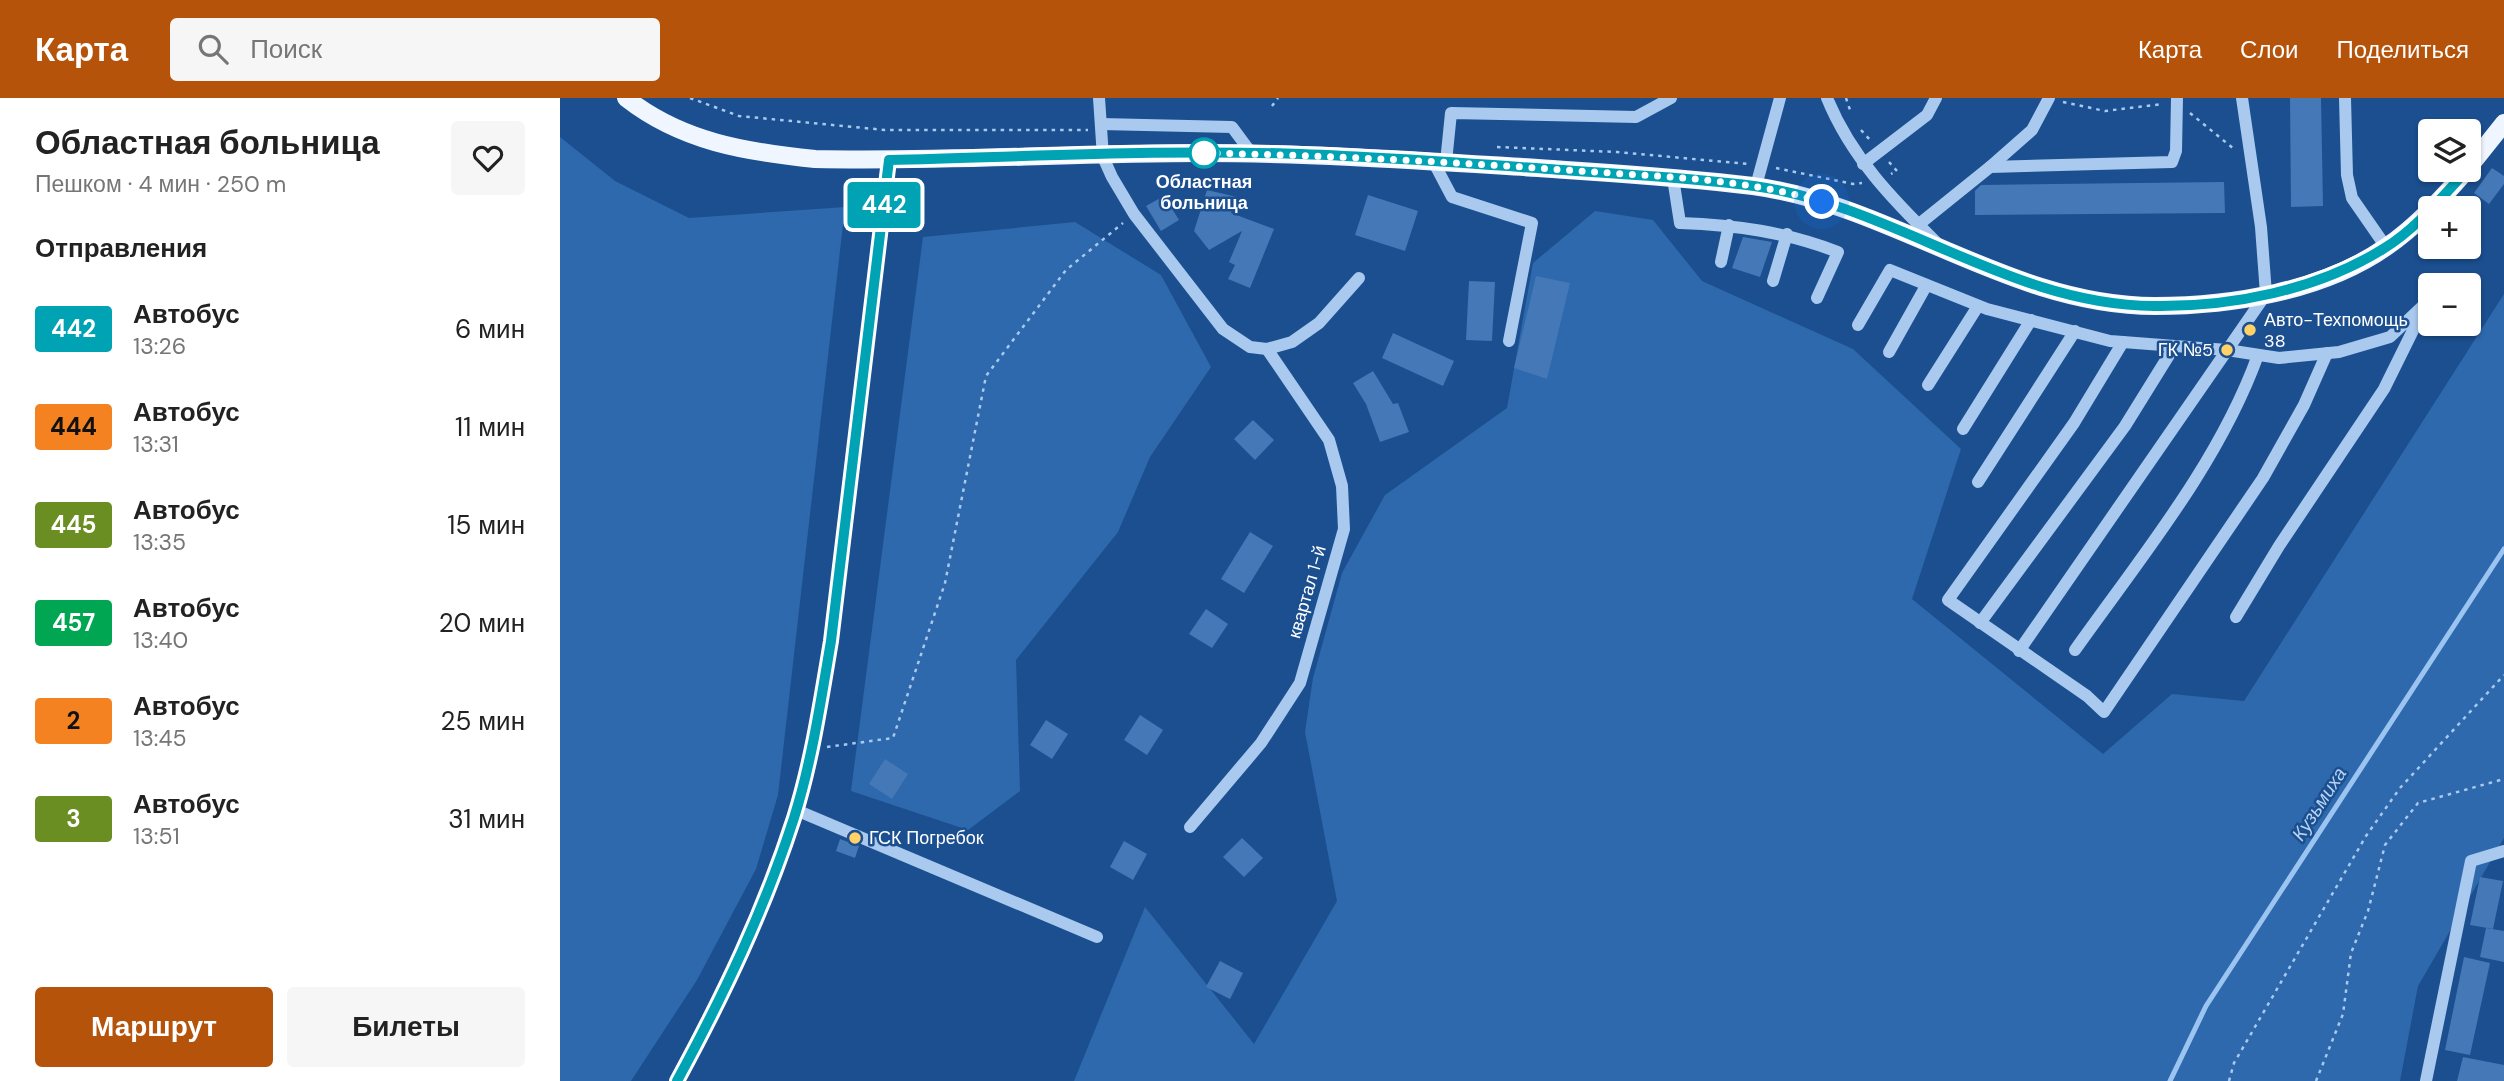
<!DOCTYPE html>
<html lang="ru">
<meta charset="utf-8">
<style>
:root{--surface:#fff;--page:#f6f6f6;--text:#222;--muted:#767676;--accent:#b45309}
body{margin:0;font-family:"DM Sans",sans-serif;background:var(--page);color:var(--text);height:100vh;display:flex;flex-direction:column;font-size:26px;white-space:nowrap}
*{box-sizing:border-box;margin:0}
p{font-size:23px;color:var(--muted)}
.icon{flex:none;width:38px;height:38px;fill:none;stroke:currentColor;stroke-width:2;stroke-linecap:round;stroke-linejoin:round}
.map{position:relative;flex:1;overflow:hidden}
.panel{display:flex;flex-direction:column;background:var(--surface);width:560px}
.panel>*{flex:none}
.badge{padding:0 14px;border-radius:5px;font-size:24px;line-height:46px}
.buttons{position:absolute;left:1858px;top:21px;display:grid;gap:14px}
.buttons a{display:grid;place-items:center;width:63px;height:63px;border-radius:7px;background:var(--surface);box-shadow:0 2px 5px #0004;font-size:35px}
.you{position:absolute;width:35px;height:35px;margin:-18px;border:5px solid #fff;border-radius:50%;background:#1a73e8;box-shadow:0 0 0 10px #1a73e833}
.map>.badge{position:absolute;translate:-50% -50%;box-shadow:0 0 0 4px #fff}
h2{padding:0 35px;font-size:26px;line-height:63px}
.round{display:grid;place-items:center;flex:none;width:74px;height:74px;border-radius:7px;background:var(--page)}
.headline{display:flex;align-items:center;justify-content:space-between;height:119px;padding:0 35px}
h1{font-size:33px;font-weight:700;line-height:52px}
.button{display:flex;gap:14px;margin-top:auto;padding:14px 35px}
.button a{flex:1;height:80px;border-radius:7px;background:var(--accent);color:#fff;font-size:28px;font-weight:700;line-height:80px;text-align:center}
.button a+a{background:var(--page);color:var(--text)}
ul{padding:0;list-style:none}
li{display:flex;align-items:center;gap:21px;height:98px;padding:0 35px}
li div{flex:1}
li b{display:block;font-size:26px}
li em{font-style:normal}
li .badge{min-width:77px;font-weight:700;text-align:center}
header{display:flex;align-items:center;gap:42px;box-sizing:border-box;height:98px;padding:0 35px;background:var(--accent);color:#fff}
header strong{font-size:33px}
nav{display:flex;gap:38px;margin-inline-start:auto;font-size:24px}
.search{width:490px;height:63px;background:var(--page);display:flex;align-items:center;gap:18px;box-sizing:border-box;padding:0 24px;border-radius:7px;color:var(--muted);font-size:26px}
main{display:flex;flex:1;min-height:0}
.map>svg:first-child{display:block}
.green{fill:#2e69ad}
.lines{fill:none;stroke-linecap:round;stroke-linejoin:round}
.stream{stroke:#9cc4f0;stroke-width:5}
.building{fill:#4478b7}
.path{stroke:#a9c9ee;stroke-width:2.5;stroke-dasharray:3.5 5;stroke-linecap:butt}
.minor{stroke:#a9c9ee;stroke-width:12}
.major{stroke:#f0f6ff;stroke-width:18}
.line-casing{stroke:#fff;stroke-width:16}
.line{stroke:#00a3b4;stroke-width:10}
.walk{stroke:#fff;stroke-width:7;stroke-dasharray:0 12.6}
.stop-dot{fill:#fff;stroke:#00a3b4;stroke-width:3.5}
.poi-dot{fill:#ffd166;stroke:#1b4f8f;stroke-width:2.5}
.labels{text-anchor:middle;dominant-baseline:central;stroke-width:5;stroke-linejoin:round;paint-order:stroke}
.stop-label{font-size:18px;font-weight:bold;fill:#fff;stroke:#1b4f8f}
.poi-label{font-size:18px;fill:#fff;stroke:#1b4f8f;text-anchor:start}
.street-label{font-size:18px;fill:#fff;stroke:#1b4f8f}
.water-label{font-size:19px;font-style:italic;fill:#b5d3f5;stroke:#1b4f8f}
</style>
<header>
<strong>Карта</strong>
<div class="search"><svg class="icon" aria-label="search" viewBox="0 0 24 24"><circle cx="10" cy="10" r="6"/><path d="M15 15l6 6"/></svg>Поиск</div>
<nav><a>Карта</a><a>Слои</a><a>Поделиться</a></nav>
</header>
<main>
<section class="panel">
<div class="headline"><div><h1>Областная больница</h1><p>Пешком · 4 мин · 250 m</p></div><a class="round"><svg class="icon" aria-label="heart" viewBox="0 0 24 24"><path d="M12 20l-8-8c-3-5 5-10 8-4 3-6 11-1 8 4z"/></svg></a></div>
<h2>Отправления</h2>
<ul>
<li><span class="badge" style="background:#00a3b4;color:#fff">442</span><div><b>Автобус</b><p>13:26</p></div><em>6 мин</em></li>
<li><span class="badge" style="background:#f58220;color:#111">444</span><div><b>Автобус</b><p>13:31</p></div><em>11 мин</em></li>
<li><span class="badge" style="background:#6b8e23;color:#fff">445</span><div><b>Автобус</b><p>13:35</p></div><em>15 мин</em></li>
<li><span class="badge" style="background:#00a651;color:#fff">457</span><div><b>Автобус</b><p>13:40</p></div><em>20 мин</em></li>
<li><span class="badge" style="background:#f58220;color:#111">2</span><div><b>Автобус</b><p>13:45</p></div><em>25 мин</em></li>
<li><span class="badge" style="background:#6b8e23;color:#fff">3</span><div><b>Автобус</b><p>13:51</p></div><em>31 мин</em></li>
</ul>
<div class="button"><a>Маршрут</a><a>Билеты</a></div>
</section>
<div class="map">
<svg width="1944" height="983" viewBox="0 0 1944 983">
<rect width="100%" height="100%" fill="#1b4f8f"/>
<g class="green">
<path d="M0,39l55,44 74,37 156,-11 -67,588 -22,74 -59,111 -66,101h-71z"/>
<path d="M1035,113l58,9 49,61 151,68 108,100 -49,150 191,155 69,-60 72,7 260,-407v544l-86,148 -18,95h-1326l71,-174 109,137 83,-143 -32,-169 8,-54 29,-105 43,-78 122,-87 26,-145z"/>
<path d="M515,124l86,53 50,92 -61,90 -32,75 -102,128 4,131 -52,39 -117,-39 72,-554z"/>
</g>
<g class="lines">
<path class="stream" d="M1610,983l36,-75 298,-457"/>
</g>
<g class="building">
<path d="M1730,0h31l2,108 -32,1z"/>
<path d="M1932,70l12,8v8l-15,20 -15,-11z"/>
<path d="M1664,84l1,31 -250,2v-24l6,-6z"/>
<path d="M647,92l30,7 -6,16 43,16 -24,59 -22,-9 7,-14 -6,-3 13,-31 -33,19 -15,-19z"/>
<path d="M808,97l50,16 -13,40 -50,-16z"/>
<path d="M604,98l15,24 -18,11 -15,-25z"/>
<path d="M1183,139l29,5 -12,35 -28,-9z"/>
<path d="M976,178l34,7 -23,96 -33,-11z"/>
<path d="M909,183l26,1 -3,59 -26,-1z"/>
<path d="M833,235l61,28 -11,25 -61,-28z"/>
<path d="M813,273l20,33 5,-1 11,29 -29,10 -14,-38 -13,-21z"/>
<path d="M693,322l21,20 -19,20 -21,-21z"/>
<path d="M690,434l23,14 -29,47 -23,-14z"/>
<path d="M646,511l22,15 -16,24 -23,-14z"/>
<path d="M580,617l23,15 -16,25 -23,-15z"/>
<path d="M486,622l22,14 -16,25 -22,-14z"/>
<path d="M325,661l23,15 -16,25 -23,-15z"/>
<path d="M682,740l21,20 -19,19 -21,-20z"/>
<path d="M280,741l19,7 -4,12 -19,-7z"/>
<path d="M564,743l23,13 -14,26 -23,-13z"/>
<path d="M1920,779l23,4 -10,48 -23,-4z"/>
<path d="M1926,830l18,3v31l-24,-5z"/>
<path d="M1904,859l26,6 -20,92 -25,-5z"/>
<path d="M660,863l23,12 -13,26 -24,-12z"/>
<path d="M1903,959l41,8v16h-47z"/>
</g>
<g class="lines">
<g class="path">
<path d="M130,0l49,18 146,14h203"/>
<path d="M1286,0l4,12"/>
<path d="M1503,4l42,9 58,-7"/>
<path d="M712,8l6,-8"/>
<path d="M1630,15l44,36"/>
<path d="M1301,32l10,11"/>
<path d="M937,49l120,5 131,12"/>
<path d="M1329,64l8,9 -6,3"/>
<path d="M1216,70l77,16 9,-1"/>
<path d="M267,649l66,-9 52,-155 41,-207 80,-106 57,-47"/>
<path d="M1669,983l5,-18 132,-227 34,-48 104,-113"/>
<path d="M1756,983l27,-67 8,-61 17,-42 17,-66 33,-42 86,-24"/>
</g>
<g class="minor">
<path d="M539,0l4,59 9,20 22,37 89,115 27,18 17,2 25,-7 27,-19 40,-45"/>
<path d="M1267,0c24,59 66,102 111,146"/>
<path d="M1785,0l2,77 5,23 34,49"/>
<path d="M541,26l131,3 20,27"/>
<path d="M873,63l19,36 80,26 -23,118"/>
<path d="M886,64l5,-49 185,4 35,-19"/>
<path d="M1303,66l64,-49 9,-17"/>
<path d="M1430,69l42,-37 17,-32"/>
<path d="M1113,80l7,45c56,2 106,9 158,29l-21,46"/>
<path d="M1196,88l24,-88"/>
<path d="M1358,127l72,-58 182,-5 4,-11 1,-53"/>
<path d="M1161,164l8,-37"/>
<path d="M1213,183l14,-47"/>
<path d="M1298,227l32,-55 97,39 123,32 117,9 52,8 60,-6 51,-15 37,-35 -43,87 -105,157 -43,71"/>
<path d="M1563,244l-49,81 -126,177 139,96 17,16 159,-234 41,-73 23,-52"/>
<path d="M1329,254l37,-66"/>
<path d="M1368,287l50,-79"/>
<path d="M1403,331l68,-109"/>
<path d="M1418,384l97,-151"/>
<path d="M1420,525l145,-197 49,-79"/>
<path d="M1515,552c66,-93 144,-187 183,-295"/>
<path d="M1459,553l247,-357 -5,-67 -19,-129"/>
<path d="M236,712l301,127"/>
<path d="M630,729l71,-84 39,-60 44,-154 -2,-43 -13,-46 -62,-91"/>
<path d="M117,983c46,-85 87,-170 117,-263 18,-57 27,-118 37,-177l58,-481"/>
<path d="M1866,983l45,-220 33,-10"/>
</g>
<g class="major">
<path d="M66,0c56,44 120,54 189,61 129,3 258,-6 387,-6 113,0 224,8 336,15 72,5 144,9 215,18 141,19 257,120 402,120 76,0 168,-15 231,-59 30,-20 57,-50 81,-77"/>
<path d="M1909,69l35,-44"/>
</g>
</g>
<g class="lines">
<g class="line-casing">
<path id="line" d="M117,983c46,-85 87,-170 117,-263 18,-57 27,-118 37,-177l58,-481c137,-3 275,-11 412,-6 83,3 165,9 247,15 69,5 138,8 206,17 140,19 255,119 400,120 78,1 163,-16 229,-57 32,-19 59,-52 84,-79"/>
</g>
<use href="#line" class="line"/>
<path class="walk" d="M644,55h-6c127,2 255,9 382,18 80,6 165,7 242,31"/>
</g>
<circle class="stop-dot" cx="644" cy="55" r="14"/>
<g class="poi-dot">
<circle cx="1690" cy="232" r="7"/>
<circle cx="1667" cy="252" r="7"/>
<circle cx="295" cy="740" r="7"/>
</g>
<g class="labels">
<g class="stop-label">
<text x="644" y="84">Областная<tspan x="644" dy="21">больница</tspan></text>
</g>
<g class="poi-label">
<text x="1704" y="222">Авто-Техпомощь<tspan x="1704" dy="21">38</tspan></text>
<text x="1653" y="252" text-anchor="end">ГК №5</text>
<text x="309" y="740">ГСК Погребок</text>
</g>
<g class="street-label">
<text transform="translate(747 494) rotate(-74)">квартал 1-й</text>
</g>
<g class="water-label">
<text transform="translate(1759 706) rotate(-57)">Кузьмиха</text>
</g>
</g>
</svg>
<div class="buttons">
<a><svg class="icon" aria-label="layers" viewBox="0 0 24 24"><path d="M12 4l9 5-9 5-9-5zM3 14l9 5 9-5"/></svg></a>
<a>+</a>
<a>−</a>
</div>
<div class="you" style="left:1262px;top:104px"></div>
<b class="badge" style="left:324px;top:107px;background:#00a3b4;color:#fff">442</b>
</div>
</main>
